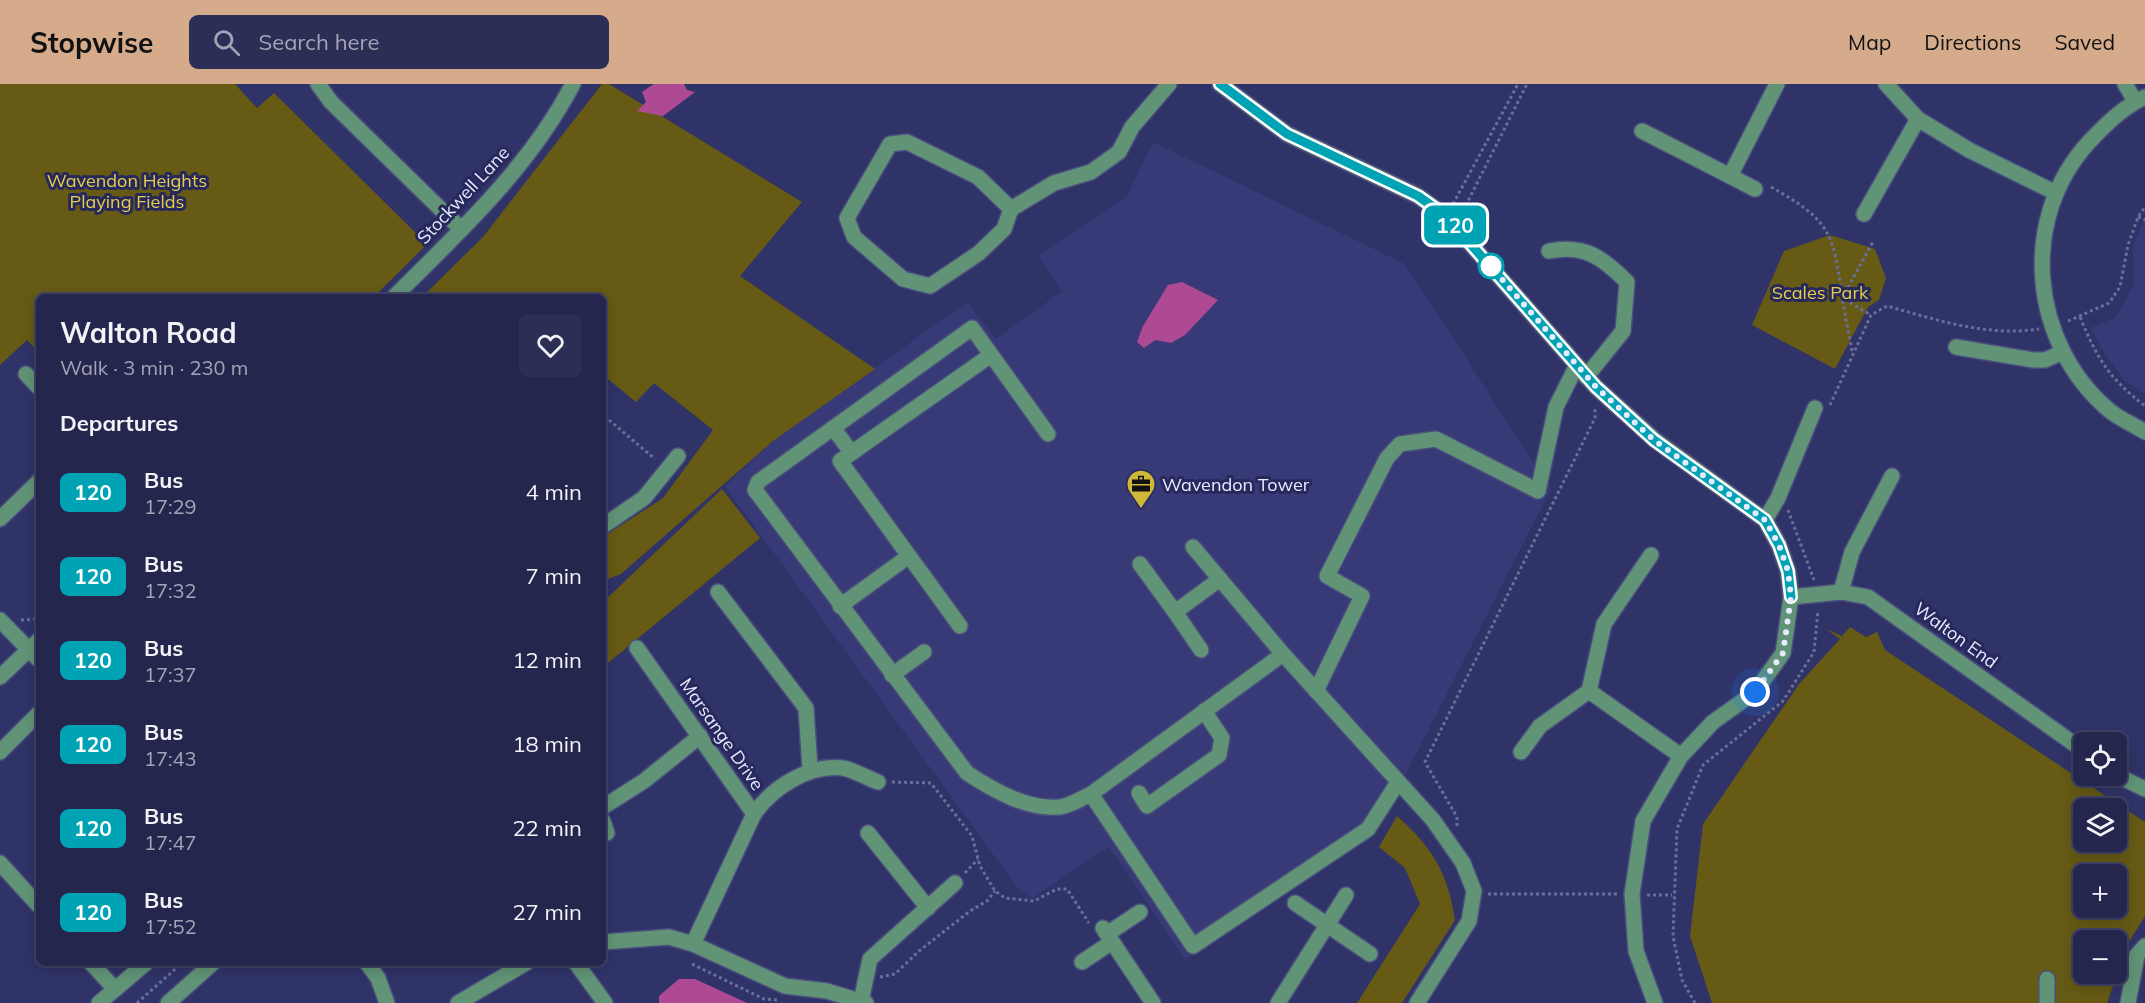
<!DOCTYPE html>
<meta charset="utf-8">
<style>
:root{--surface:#24264e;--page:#2c2e55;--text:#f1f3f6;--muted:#a3a5b6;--line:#414366;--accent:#d6ab8b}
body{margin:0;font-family:Mulish,sans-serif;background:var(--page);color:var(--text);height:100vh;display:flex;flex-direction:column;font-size:22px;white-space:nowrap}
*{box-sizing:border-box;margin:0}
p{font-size:20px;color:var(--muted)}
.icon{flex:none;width:33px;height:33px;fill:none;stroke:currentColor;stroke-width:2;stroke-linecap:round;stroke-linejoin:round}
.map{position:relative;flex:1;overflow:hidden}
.panel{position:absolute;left:36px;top:210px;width:570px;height:672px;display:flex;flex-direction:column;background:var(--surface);border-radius:9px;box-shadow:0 3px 15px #0003,0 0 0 2px var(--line)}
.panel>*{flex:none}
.badge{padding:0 12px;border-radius:9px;font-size:21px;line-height:39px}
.buttons{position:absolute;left:2073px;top:648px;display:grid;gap:12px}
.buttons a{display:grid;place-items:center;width:54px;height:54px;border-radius:9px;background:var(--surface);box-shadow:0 3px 15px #0003,0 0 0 2px var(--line);font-size:30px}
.you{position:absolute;width:30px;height:30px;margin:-15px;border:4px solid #fff;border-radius:50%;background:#1a73e8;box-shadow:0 0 0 9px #1a73e833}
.map>.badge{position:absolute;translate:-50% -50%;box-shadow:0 0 0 3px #fff}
h2{padding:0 24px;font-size:22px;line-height:54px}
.round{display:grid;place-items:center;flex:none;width:63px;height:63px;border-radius:9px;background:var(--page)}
.head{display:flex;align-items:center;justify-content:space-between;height:102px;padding:0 24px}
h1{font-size:28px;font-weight:700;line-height:45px}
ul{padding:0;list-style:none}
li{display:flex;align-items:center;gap:18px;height:84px;padding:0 24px}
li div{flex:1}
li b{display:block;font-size:22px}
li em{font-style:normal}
li .badge{min-width:66px;font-weight:700;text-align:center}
header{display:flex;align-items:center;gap:36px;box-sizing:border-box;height:84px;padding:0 30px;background:var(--accent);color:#111}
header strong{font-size:28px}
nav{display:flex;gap:33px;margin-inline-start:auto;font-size:21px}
.search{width:420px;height:54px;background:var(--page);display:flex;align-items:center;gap:15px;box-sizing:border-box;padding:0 21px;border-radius:9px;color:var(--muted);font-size:22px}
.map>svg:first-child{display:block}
.built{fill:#373a76}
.green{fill:#665a15;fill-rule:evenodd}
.water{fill:#ae4a94}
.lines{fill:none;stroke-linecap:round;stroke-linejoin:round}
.minor-casing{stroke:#4a4d7d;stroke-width:18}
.path{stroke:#6b6e98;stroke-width:3;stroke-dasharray:3 3;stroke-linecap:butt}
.minor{stroke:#619477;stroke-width:15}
.line-casing{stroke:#fff;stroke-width:14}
.line{stroke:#00a3b4;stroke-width:9}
.walk{stroke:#e8ebff;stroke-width:6;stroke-dasharray:0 10.8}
.stop-dot{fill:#fff;stroke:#00a3b4;stroke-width:3}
.labels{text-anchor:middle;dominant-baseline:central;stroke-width:6;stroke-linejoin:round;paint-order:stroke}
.park-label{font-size:18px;fill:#e7ce4a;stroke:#27285c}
.street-label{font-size:18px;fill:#e8ebff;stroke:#27285c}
.poi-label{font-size:18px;fill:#e8ebff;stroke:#27285c;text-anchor:start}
</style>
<header>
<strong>Stopwise</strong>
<div class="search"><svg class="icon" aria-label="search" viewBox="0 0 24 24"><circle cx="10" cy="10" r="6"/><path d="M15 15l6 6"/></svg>Search here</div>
<nav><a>Map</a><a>Directions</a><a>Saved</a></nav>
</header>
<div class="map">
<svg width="2145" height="919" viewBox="0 0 2145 919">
<rect width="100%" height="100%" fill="#303368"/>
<g class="built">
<path d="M1153,58l252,122 146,225 -174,342 -192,129 -76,-113 -76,51 -13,-7 -295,-405 48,-45 194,-139 29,37 66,-48 -24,-35 89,-60z"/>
<path d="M2145,135v174l-21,-13 -21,-29 -12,-23 25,-11 18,-33 -1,-39z"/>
</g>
<g class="green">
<path d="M0,0h235l22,24 17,-15 153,151 -53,53h-198l-3,-3 -4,3h-130v55l-12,-12 -27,25z"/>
<path d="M602,0h7l193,118 -62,74 135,93 -102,72 -152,133 -18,7v-44l60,-39 50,-68 -59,-47 -18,19 -33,-27v-78h-181l61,-60z"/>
<path d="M1830,151l45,14 11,29 -7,22 -11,7 -33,62 -83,-44 32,-74z"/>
<path d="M722,405l38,49 -157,129v-65z"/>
<path d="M1850,543l16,10 11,-5 8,18 260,172v94l-16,26 -22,61h-395l-22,-67 13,-112 96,-140 41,-45 -14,-10 16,7zM2084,724h32v34h-32zM2084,790h32v34h-32zM2084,856h32v34h-32z"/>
<path d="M1397,732c35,31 51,57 58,104l-53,83h-45l63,-99 -15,-36 -26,-21z"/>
</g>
<g class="water">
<path d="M654,0h30l3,6 8,2 -32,24 -26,-5 9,-9 -4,-10z"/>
<path d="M1182,198l36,18 -33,35 -14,8 -16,-3 -11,8 -7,-6 6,-16 25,-41z"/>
<path d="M679,895h16l52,24h-88v-7z"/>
</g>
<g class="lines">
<g class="minor-casing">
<g id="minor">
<path d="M318,0l13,18 130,127"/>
<path d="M1220,0l67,50 131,62 28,20 150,171 59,53 110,80 14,25 9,26 3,26 -8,56 -28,39 -42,30 -32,34 -38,65 -11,73 4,57 19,52"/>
<path d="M1886,0l32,35 51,31 85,42"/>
<path d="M2125,0l10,17"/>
<path d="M2145,13c-22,10 -40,28 -56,45 -71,77 -59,202 21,269 10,8 24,14 35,21"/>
<path d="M1642,47l88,45 47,-92"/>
<path d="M1730,92l25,13"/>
<path d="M1011,125l-33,-32 -71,-35 -17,2 -43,74 7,19 49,42 27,7 49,-33 25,-24 7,-20 43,-26 37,-11 28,-20 13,-25 37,-43"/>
<path d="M1864,130l54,-95"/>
<path d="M1549,167c36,-7 54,7 78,31l-4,49 -37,46"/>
<path d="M394,213c67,-67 134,-128 179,-213"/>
<path d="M1956,263l78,13h11l18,-8"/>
<path d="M26,290l13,14"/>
<path d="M833,344l19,25"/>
<path d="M1048,350l-76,-106 -214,154 -3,8 212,283c26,17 60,37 93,34 10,-1 22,-9 31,-13l192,-140"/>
<path d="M0,435l39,-38"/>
<path d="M1765,436l13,-22 37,-90"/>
<path d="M603,442l41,-28 34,-42"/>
<path d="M1193,463l90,107 150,166 30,43 11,28 -5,30 -52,82"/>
<path d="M1140,480l35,48"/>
<path d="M718,508l88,116 4,61"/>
<path d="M1841,508l11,-40 40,-76"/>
<path d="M1791,513l50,-5 27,5 216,154"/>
<path d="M840,522l69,-50"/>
<path d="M0,536l39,40"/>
<path d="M960,542l-120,-165 151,-106"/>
<path d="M637,564l117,166 -61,130"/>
<path d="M1201,566l-26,-38 45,-33"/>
<path d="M892,591l32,-23"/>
<path d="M0,593l39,-37"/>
<path d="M1316,607l46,-95 -35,-20 60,-118 13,-14 36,-5 102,52 18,-84 20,-40"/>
<path d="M1589,607l92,65"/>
<path d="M0,668l39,-39"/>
<path d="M1521,668l19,-26 49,-35 15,-67 47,-69"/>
<path d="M2116,691l29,14"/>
<path d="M1139,709l8,13 72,-51 3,-17 -18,-27"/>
<path d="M1091,710l102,152 175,-117 30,-47"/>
<path d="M603,723l41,-26 56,-45"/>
<path d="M754,730c19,-27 55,-50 89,-46 11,2 24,10 35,14"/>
<path d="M603,737l4,12"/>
<path d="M868,749l60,75"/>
<path d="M0,779l39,43"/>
<path d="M1295,819l75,51"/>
<path d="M1103,844l50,75"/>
<path d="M1107,850l33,-22"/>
<path d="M603,858l66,-5 24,7 92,42 42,5 39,12"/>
<path d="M1082,878l30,-20"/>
<path d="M91,879l24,26"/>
<path d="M367,879l11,15 9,25"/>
<path d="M576,879l29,40"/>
<path d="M861,917l9,-42 85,-76"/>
<path d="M99,919l47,-40"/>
<path d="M168,919l45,-40"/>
<path d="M458,919l68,-40"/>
<path d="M1278,919l68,-108"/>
<path d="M2047,919v-24"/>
<path d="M2128,919l9,-48 8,-9"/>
</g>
</g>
<g class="path">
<path d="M1771,103c59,33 63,46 71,111l29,17"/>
<path d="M1453,120l65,-120"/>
<path d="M1463,127l64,-127"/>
<path d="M2138,133l7,3"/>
<path d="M2080,233c18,43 28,60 65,89"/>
<path d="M2068,237l41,-18 11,-16 8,-42 10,-28 7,-10"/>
<path d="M1852,267l-10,-53 31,-56"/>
<path d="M1830,321l41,-90 16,-9c50,14 100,31 152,23"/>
<path d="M609,336l46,39"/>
<path d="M1788,426l26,70"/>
<path d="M21,536l18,-1"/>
<path d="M892,698l39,1 41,53 8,30 15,25 10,7 29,3 23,-12h10l22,34"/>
<path d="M1457,742v-9l-32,-55 170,-344v-11"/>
<path d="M965,789l13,-14"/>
<path d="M1488,810h129"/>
<path d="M1647,811h25"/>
<path d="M692,880l72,35 13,1"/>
<path d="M880,893l15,-3 24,-23 51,-40 17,-10 8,-10"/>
<path d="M137,919l45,-40"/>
<path d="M1695,919l-13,-23 -9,-44 4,-107 26,-64 80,-64 31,-49 4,-42"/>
</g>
<use href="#minor" class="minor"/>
</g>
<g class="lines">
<g class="line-casing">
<path id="line" d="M1220,0l67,50 131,62 28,20 150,171 58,53 111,80 14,25 9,26 3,26"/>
</g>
<use href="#line" class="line"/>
<path class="walk" d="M1491,182l-5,-5 110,126 58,53 111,80 14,25 9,26 3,26 -8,56 -28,39"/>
</g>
<defs>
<g id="office-pin" transform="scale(1.5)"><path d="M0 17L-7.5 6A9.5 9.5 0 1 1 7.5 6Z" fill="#cfb837" stroke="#27285c"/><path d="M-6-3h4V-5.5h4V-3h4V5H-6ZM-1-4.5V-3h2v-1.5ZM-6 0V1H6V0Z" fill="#111"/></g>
</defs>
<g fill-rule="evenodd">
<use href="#office-pin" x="1141" y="400"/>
</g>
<circle class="stop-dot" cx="1491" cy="182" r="12"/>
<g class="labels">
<g class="park-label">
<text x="127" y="96">Wavendon Heights<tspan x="127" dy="21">Playing Fields</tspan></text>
<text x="1820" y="208">Scales Park</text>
</g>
<g class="street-label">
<text transform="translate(463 111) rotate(-47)">Stockwell Lane</text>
<text transform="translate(1956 551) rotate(36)">Walton End</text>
<text transform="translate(722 650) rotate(55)">Marsange Drive</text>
</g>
<g class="poi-label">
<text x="1162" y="400">Wavendon Tower</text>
</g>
</g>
</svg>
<div class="buttons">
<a><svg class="icon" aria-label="locate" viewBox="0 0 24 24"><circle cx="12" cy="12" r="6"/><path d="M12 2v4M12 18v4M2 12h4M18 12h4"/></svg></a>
<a><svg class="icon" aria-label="layers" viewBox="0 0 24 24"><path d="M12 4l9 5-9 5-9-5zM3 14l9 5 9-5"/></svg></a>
<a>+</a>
<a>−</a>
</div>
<div class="you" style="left:1755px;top:608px"></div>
<b class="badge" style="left:1455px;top:141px;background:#00a3b4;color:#fff">120</b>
<section class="panel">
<div class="head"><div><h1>Walton Road</h1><p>Walk · 3 min · 230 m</p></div><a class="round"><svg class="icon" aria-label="heart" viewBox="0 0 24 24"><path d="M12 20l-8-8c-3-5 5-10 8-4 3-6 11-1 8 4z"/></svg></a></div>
<h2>Departures</h2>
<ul>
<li><span class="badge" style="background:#00a3b4;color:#fff">120</span><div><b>Bus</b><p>17:29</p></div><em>4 min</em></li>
<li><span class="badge" style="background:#00a3b4;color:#fff">120</span><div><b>Bus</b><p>17:32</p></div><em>7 min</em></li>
<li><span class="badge" style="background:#00a3b4;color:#fff">120</span><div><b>Bus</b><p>17:37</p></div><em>12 min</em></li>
<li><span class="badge" style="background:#00a3b4;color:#fff">120</span><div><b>Bus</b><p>17:43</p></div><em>18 min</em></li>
<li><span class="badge" style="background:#00a3b4;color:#fff">120</span><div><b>Bus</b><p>17:47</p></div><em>22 min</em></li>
<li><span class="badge" style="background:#00a3b4;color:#fff">120</span><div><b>Bus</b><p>17:52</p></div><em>27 min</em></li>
</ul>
</section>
</div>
